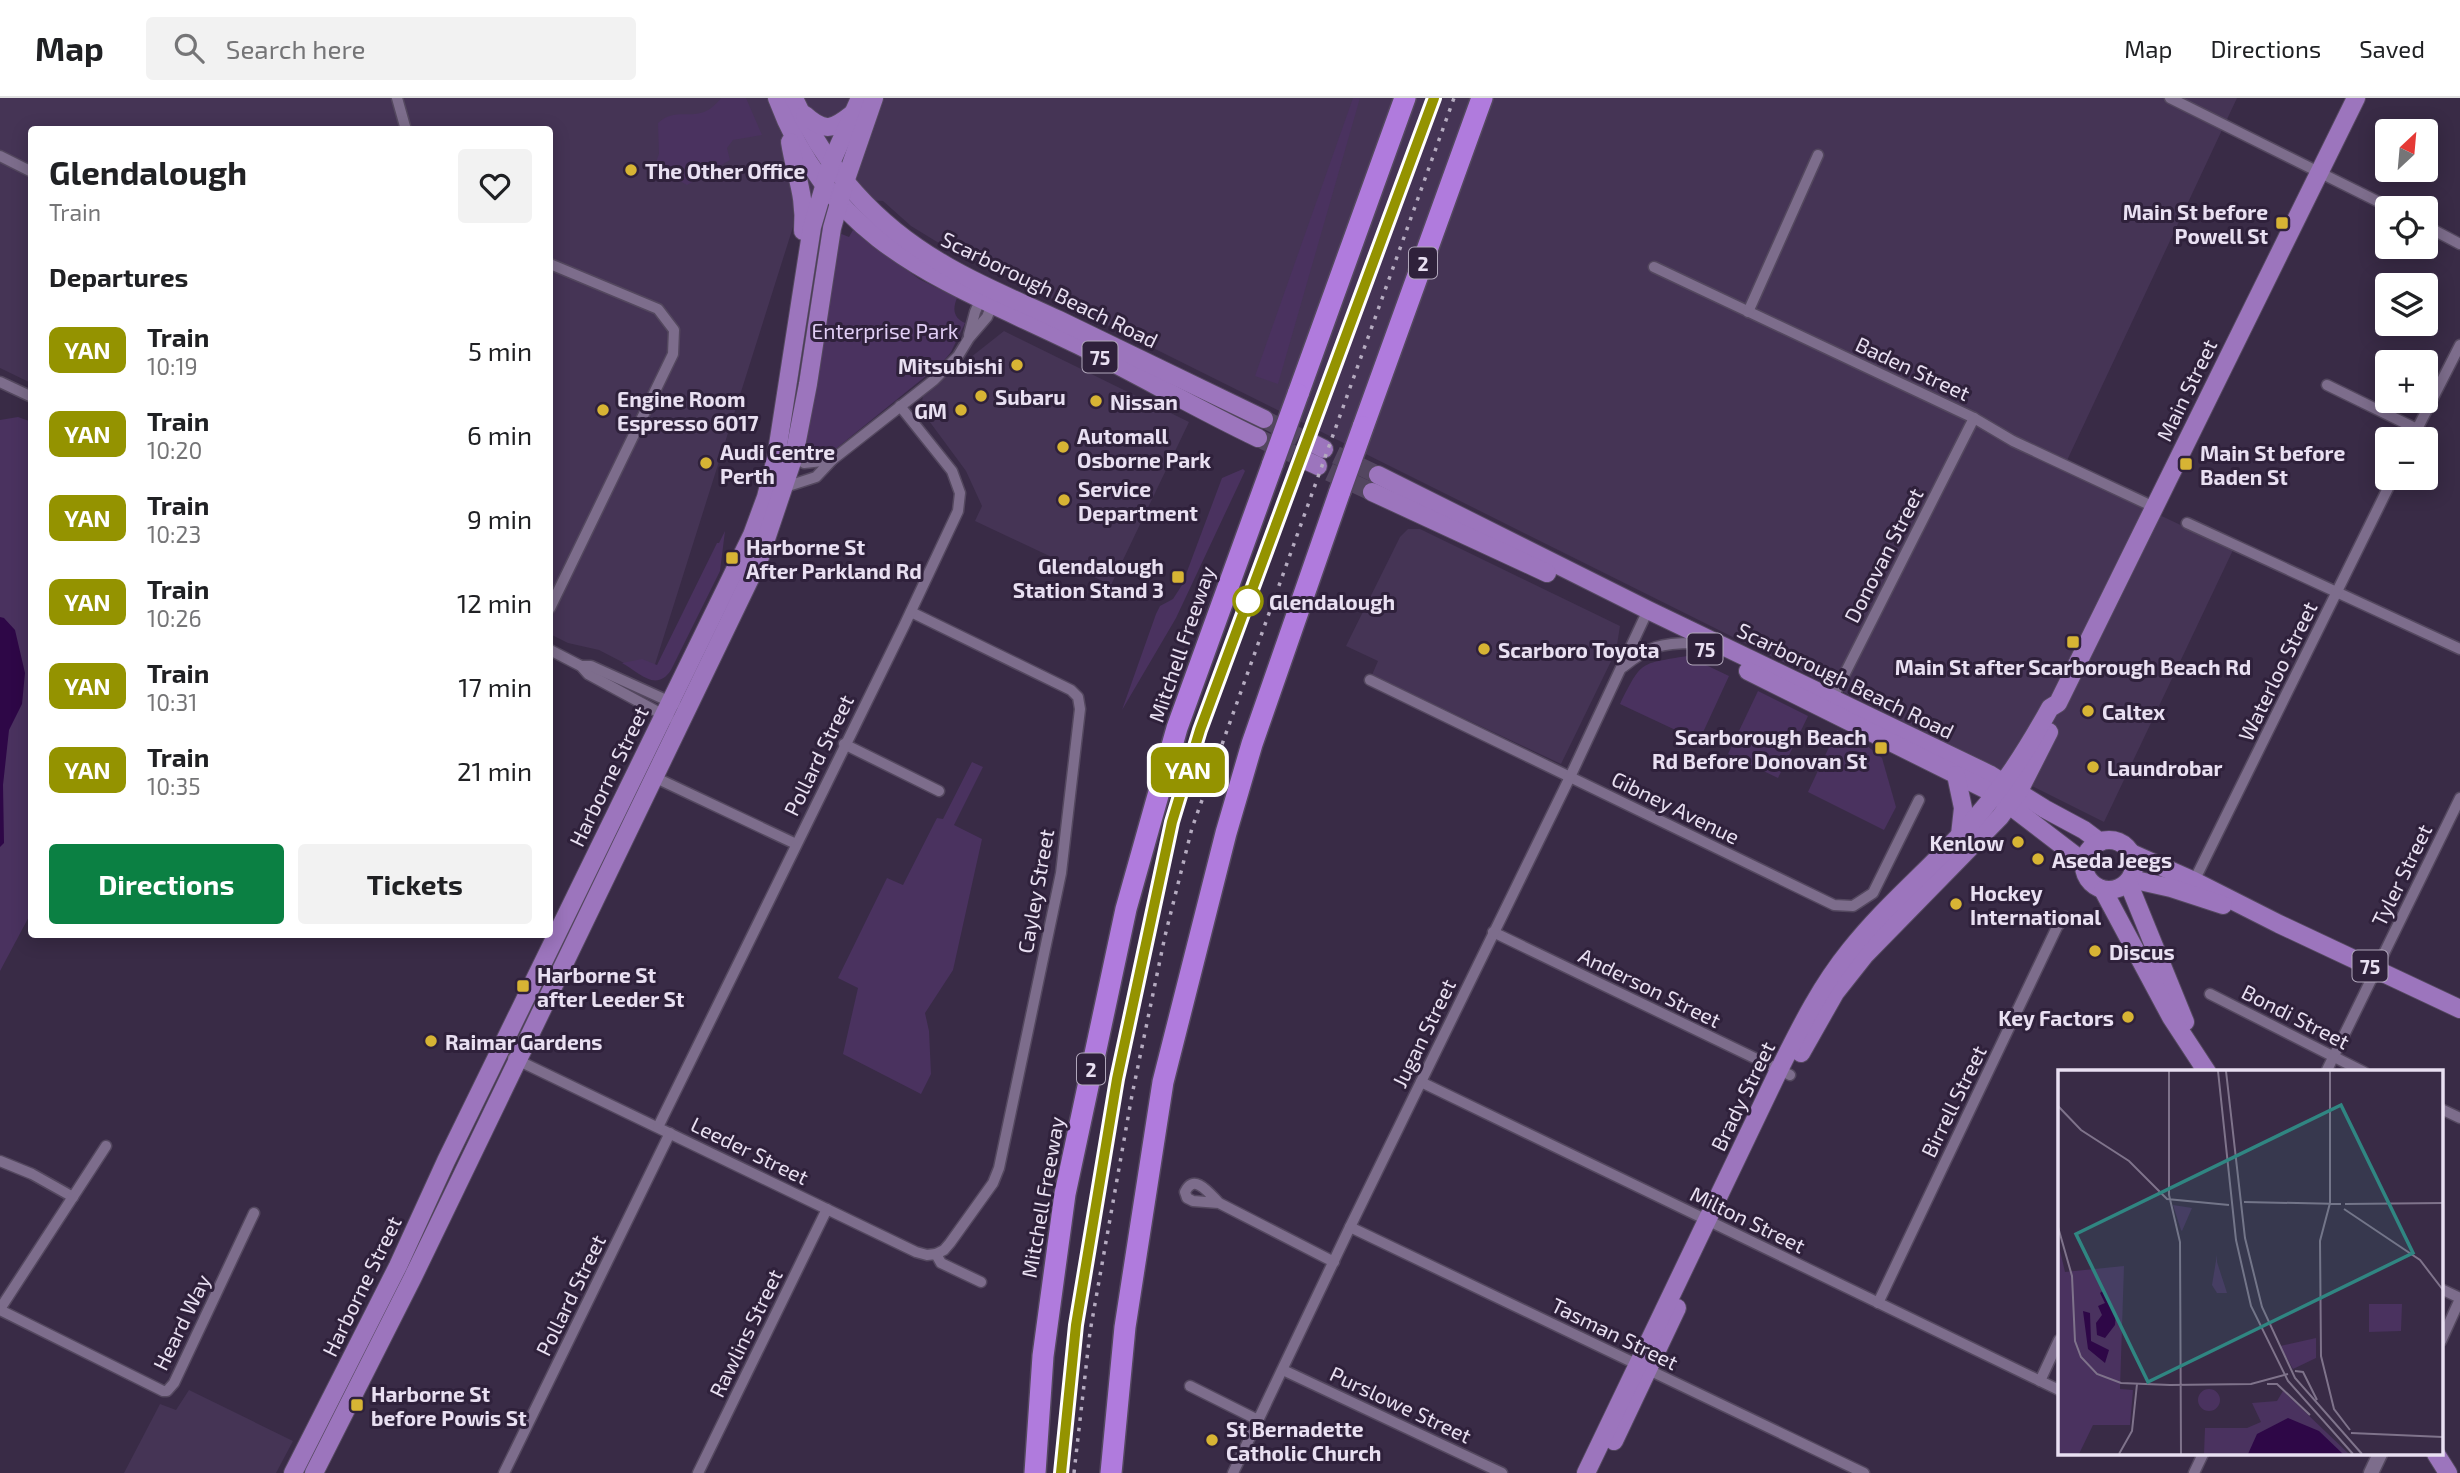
<!DOCTYPE html>
<meta charset="utf-8">
<style>
:root{--surface:#fff;--page:#f2f2f2;--text:#202124;--muted:#757577;--line:#e0e0e0;--accent:#0b8043}
body{margin:0;font-family:"Exo 2",sans-serif;background:var(--page);color:var(--text);height:100vh;display:flex;flex-direction:column;font-size:26px;white-space:nowrap}
*{box-sizing:border-box;margin:0}
p{font-size:23px;color:var(--muted)}
.icon{flex:none;width:38px;height:38px;fill:none;stroke:currentColor;stroke-width:2;stroke-linecap:round;stroke-linejoin:round}
.map{position:relative;flex:1;overflow:hidden}
.drawer{position:absolute;left:28px;top:28px;width:525px;height:812px;display:flex;flex-direction:column;background:var(--surface);border-radius:7px;box-shadow:0 4px 18px #0003}
.drawer>*{flex:none}
.badge{padding:0 14px;border-radius:10px;font-size:24px;line-height:46px}
.needle{width:46px;rotate:26deg}
.controls{position:absolute;left:2375px;top:21px;display:grid;gap:14px}
.controls a{display:grid;place-items:center;width:63px;height:63px;border-radius:7px;background:var(--surface);box-shadow:0 4px 18px #0003;font-size:35px}
.map>.badge{position:absolute;translate:-50% -50%;box-shadow:0 0 0 4px #fff}
h2{padding:0 21px;font-size:26px;line-height:63px}
.round{display:grid;place-items:center;flex:none;width:74px;height:74px;border-radius:7px;background:var(--page)}
.summary{display:flex;align-items:center;justify-content:space-between;height:119px;padding:0 21px}
h1{font-size:33px;font-weight:700;line-height:52px}
.cta{display:flex;gap:14px;margin-top:auto;padding:14px 21px}
.cta a{flex:1;height:80px;border-radius:7px;background:var(--accent);color:#fff;font-size:28px;font-weight:700;line-height:80px;text-align:center}
.cta a+a{background:var(--page);color:var(--text)}
ul{padding:0;list-style:none}
li{display:flex;align-items:center;gap:21px;height:84px;padding:0 21px}
li div{flex:1}
li b{display:block;font-size:26px}
li em{font-style:normal}
li .badge{min-width:77px;font-weight:700;text-align:center}
header{display:flex;align-items:center;gap:42px;box-sizing:border-box;height:98px;padding:0 35px;background:var(--surface);border-bottom:2px solid var(--line)}
header strong{font-size:33px}
nav{display:flex;gap:38px;margin-inline-start:auto;font-size:24px}
.search{width:490px;height:63px;background:var(--page);display:flex;align-items:center;gap:18px;box-sizing:border-box;padding:0 24px;border-radius:7px;color:var(--muted);font-size:26px}
.map>svg:first-child{display:block}
.built{fill:#453455}
.green{fill:#4a325f}
.water{fill:#2e0747}
.lines{fill:none;stroke-linecap:round;stroke-linejoin:round}
.primary-tunnel{stroke:#534660;stroke-width:18;stroke-dasharray:18 9;stroke-linecap:butt}
.minor-casing{stroke:#54485f;stroke-width:13}
.tertiary-casing{stroke:#54485f;stroke-width:17}
.primary-casing{stroke:#54485f;stroke-width:20}
.motorway-casing{stroke:#54485f;stroke-width:24}
.minor{stroke:#7d6d8c;stroke-width:10}
.tertiary{stroke:#7d6d8c;stroke-width:14}
.primary{stroke:#9c75bd;stroke-width:18}
.motorway{stroke:#b07bdd;stroke-width:21}
.rail{stroke:#b5abc0;stroke-width:3.5;stroke-dasharray:3.5 7;stroke-linecap:butt}
.motorway-bridge-casing{stroke:#54485f;stroke-width:24;stroke-linecap:butt}
.motorway-bridge{stroke:#b07bdd;stroke-width:21}
.line-casing{stroke:#fff;stroke-width:16}
.line{stroke:#949300;stroke-width:10}
.poi-dot{fill:#d7b434;stroke:#2f213b;stroke-width:2.5}
.stop-dot{fill:#fff;stroke:#949300;stroke-width:3.5}
.labels{text-anchor:middle;dominant-baseline:central;stroke-width:6;stroke-linejoin:round;paint-order:stroke}
.shield{fill:#2f213b;stroke:#b1a7bb;stroke-width:2}
.shield-label{font-size:19px;font-weight:bold;fill:#e9e0f2}
.poi-label{font-size:21px;font-weight:bold;fill:#e9e0f2;stroke:#2f213b;text-anchor:start}
.street-label{font-size:21px;fill:#e9e0f2;stroke:#2f213b}
.park-label{font-size:21px;fill:#e1cef5;stroke:#2f213b}
.stop-label{font-size:21px;font-weight:bold;fill:#e9e0f2;stroke:#2f213b;text-anchor:start}
.inset-road{fill:none;stroke:#7f738b;stroke-width:2}
.view{fill:#308682;fill-opacity:0.15;stroke:#308682;stroke-width:3.5}
.inset-edge{fill:none;stroke:#e9e0f2;stroke-width:3.5}
</style>
<header>
<strong>Map</strong>
<div class="search"><svg class="icon" aria-label="search" viewBox="0 0 24 24"><circle cx="10" cy="10" r="6"/><path d="M15 15l6 6"/></svg>Search here</div>
<nav><a>Map</a><a>Directions</a><a>Saved</a></nav>
</header>
<div class="map">
<svg width="2460" height="1375" viewBox="0 0 2460 1375">
<rect width="100%" height="100%" fill="#392b46"/>
<g class="built">
<path d="M0,0h2237l-174,371 170,81 -129,272 -987,-492 -170,-82 -36,-22 -28,-25 -90,-6v32l-142,450 -52,-27 -31,-7 -18,-9v-504h-518l-1,253 -31,-15z"/>
<path d="M1004,233l185,91 -78,163 -136,-64 7,-15 -16,-35 -45,-61 2,-15z"/>
<path d="M1408,431h12l200,97 -4,25 -55,113 -189,-89 6,-14 -32,-15 54,-109z"/>
<path d="M189,1292l104,51 -17,32h-152l36,-69 16,6z"/>
</g>
<g class="green">
<path d="M721,0h25l16,37 -29,5 -6,8 3,12 -43,25 -38,-21 7,-2 3,-8 -1,-31c21,-20 40,5 63,-25z"/>
<path d="M1353,0h7l-82,286 -23,-8z"/>
<path d="M853,132l66,49 38,19c-5,12 -3,20 8,25l-14,29 -9,11 -109,88 -22,10 -8,-4 -1,-6 37,-218 10,4z"/>
<path d="M18,319l14,5v489l-32,60v-551z"/>
<path d="M1243,371l2,2 -69,147 -54,92 34,-96 4,-8 13,-7 9,-14 40,-107z"/>
<path d="M725,433l-5,40 -49,99c-15,23 -32,2 -49,-7l20,-4 15,6 60,-122h2z"/>
<path d="M1687,558l42,20 -30,65 -79,-37c22,-44 20,-40 67,-48z"/>
<path d="M1758,593l50,25 -30,62 -50,-24z"/>
<path d="M1837,632l29,15 16,13 14,49 -12,23 -76,-38z"/>
<path d="M972,664l11,5 -29,58 28,14 -29,131 -28,43 4,18 2,43 -10,20 -78,-40 15,-66 -20,-10 49,-100 16,7 34,-67 6,1z"/>
</g>
<path class="water" d="M0,519l4,1 11,12 10,43 -3,31 -13,26 -6,55 1,58 -4,4z"/>
<g class="lines">
<g class="primary-tunnel">
<path d="M1264,321l35,18"/>
<path d="M1258,340l35,16"/>
<path d="M1336,357l42,20"/>
<path d="M1329,374l43,20"/>
</g>
<g class="minor-casing">
<g id="minor">
<path d="M397,0l9,32"/>
<path d="M2170,0l221,110"/>
<path d="M0,58l32,16"/>
<path d="M2426,128l34,18"/>
<path d="M550,166l108,45 16,21 -1,24 -123,254"/>
<path d="M1654,169l320,151 39,23 141,66"/>
<path d="M1748,214l70,-157"/>
<path d="M969,237l6,-23 8,-18"/>
<path d="M0,284l32,15"/>
<path d="M2327,287l90,44"/>
<path d="M2412,341l48,-94"/>
<path d="M794,358l10,7 28,-3"/>
<path d="M785,389l31,-10 16,-17 102,-80 24,-24 11,-18 18,-21 7,-17"/>
<path d="M2187,425l273,126"/>
<path d="M911,514l160,78 7,7 2,12 -19,164 -62,295 -6,15 -43,60 -6,7 -8,4"/>
<path d="M550,552l31,16 7,8 81,44"/>
<path d="M581,568h10l84,38"/>
<path d="M1623,569c26,-21 38,-24 71,-24"/>
<path d="M1370,582l464,225 19,1 20,-13 46,-93"/>
<path d="M1831,603l143,-283"/>
<path d="M844,646l95,47"/>
<path d="M654,679l142,67"/>
<path d="M2194,783l199,-403"/>
<path d="M1493,834l297,143"/>
<path d="M2210,896l154,78"/>
<path d="M513,960l403,194 11,3 9,-1 5,9 40,19"/>
<path d="M2326,974l134,-274"/>
<path d="M1421,984l638,308"/>
<path d="M2441,1011l19,9"/>
<path d="M658,1029l246,-501 54,-115 2,-18 -8,-22 -52,-65"/>
<path d="M0,1063l32,13 41,23"/>
<path d="M1219,1105c-9,-9 -25,-31 -34,-11l2,6 6,3 26,2 115,59"/>
<path d="M1350,1129l514,246"/>
<path d="M2441,1191l19,9"/>
<path d="M1878,1205l179,-376 8,-10"/>
<path d="M0,1211l106,-163"/>
<path d="M0,1212l163,81h4l7,-8 80,-170"/>
<path d="M2441,1243l19,-42"/>
<path d="M1283,1272l219,103"/>
<path d="M2040,1283l19,-41"/>
<path d="M1190,1288l68,34"/>
<path d="M504,1375l166,-340"/>
<path d="M698,1375l129,-264"/>
<path d="M1233,1375l117,-246 220,-450 78,-167"/>
<path d="M2194,1375l9,-19"/>
</g>
</g>
<g class="tertiary-casing">
<path id="tertiary" d="M2371,1375l9,-19"/>
</g>
<g class="primary-casing">
<g id="primary">
<path d="M777,0c56,150 170,183 301,247 61,30 119,64 180,93"/>
<path d="M794,0c31,69 80,125 146,164 37,23 79,39 119,58 69,33 137,66 205,99"/>
<path d="M805,17c20,18 28,14 47,-1"/>
<path d="M790,44c5,33 16,53 13,89"/>
<path d="M1312,345l12,6"/>
<path d="M1305,362l13,6"/>
<path d="M1378,377l270,135 341,164 56,35 39,21 16,12"/>
<path d="M1372,394l175,81"/>
<path d="M1748,573l247,123 90,69"/>
<path d="M1956,677l7,33 -3,27"/>
<circle cx="2109" cy="767" r="25"/>
<path d="M2131,755l63,28 85,43 181,85"/>
<path d="M2131,781l40,9 52,17"/>
<path d="M2128,784l57,140"/>
<path d="M2103,792l68,127 36,55"/>
<path d="M1801,955l34,-60 30,-38 135,-138 19,-26 30,-59"/>
<path d="M1614,1343l63,-133"/>
<path d="M2436,1356l12,19"/>
<path d="M293,1375l105,-207 48,-105 306,-626 14,-38 10,-39 36,-231 19,-64 29,-65"/>
<path d="M314,1375l99,-196 346,-717 35,-104 14,-72 24,-156 13,-46 29,-84"/>
<path d="M1586,1375l193,-403c21,-42 41,-83 71,-120 33,-42 74,-76 111,-116 37,-39 63,-79 89,-126l8,-5 298,-605"/>
</g>
</g>
<g class="motorway-casing">
<g id="motorway">
<path d="M1298,296l107,-296"/>
<path d="M1363,329l119,-329"/>
<path d="M1035,1375l8,-117 22,-162 61,-285 51,-181 96,-265"/>
<path d="M1111,1375l14,-146 38,-245 63,-249 26,-89 88,-253"/>
</g>
</g>
<use href="#minor" class="minor"/>
<use href="#tertiary" class="tertiary"/>
<use href="#primary" class="primary"/>
<use href="#motorway" class="motorway"/>
<g class="rail">
<path d="M1061,1375l15,-148 41,-246 55,-256 28,-93 234,-632"/>
<path d="M1074,1375l16,-141 42,-237 33,-159 27,-108 262,-730"/>
</g>
<g class="motorway-bridge-casing">
<g id="motorway-bridge">
<path d="M1273,365l25,-69"/>
<path d="M1340,393l23,-64"/>
</g>
</g>
<use href="#motorway-bridge" class="motorway-bridge"/>
</g>
<g class="lines">
<g class="line-casing">
<path id="line" d="M1061,1375l15,-148 41,-246 55,-257 28,-92 234,-632"/>
</g>
<use href="#line" class="line"/>
</g>
<g class="poi-dot">
<circle cx="631" cy="72" r="7"/>
<rect x="2275" y="118" width="14" height="14" rx="3.5"/>
<circle cx="1017" cy="267" r="7"/>
<circle cx="981" cy="298" r="7"/>
<circle cx="1096" cy="303" r="7"/>
<circle cx="603" cy="312" r="7"/>
<circle cx="961" cy="312" r="7"/>
<circle cx="1063" cy="349" r="7"/>
<circle cx="706" cy="365" r="7"/>
<rect x="2179" y="359" width="14" height="14" rx="3.5"/>
<circle cx="1064" cy="402" r="7"/>
<rect x="725" y="453" width="14" height="14" rx="3.5"/>
<rect x="1171" y="472" width="14" height="14" rx="3.5"/>
<rect x="2066" y="537" width="14" height="14" rx="3.5"/>
<circle cx="1484" cy="551" r="7"/>
<circle cx="2088" cy="613" r="7"/>
<rect x="1874" y="643" width="14" height="14" rx="3.5"/>
<circle cx="2093" cy="669" r="7"/>
<circle cx="2018" cy="744" r="7"/>
<circle cx="2038" cy="761" r="7"/>
<circle cx="1956" cy="806" r="7"/>
<circle cx="2095" cy="853" r="7"/>
<rect x="516" y="881" width="14" height="14" rx="3.5"/>
<circle cx="2128" cy="919" r="7"/>
<circle cx="431" cy="943" r="7"/>
<rect x="350" y="1300" width="14" height="14" rx="3.5"/>
<circle cx="1212" cy="1342" r="7"/>
</g>
<circle class="stop-dot" cx="1248" cy="503" r="14"/>
<g class="labels">
<g class="shield">
<rect x="1409" y="149.5" width="28" height="31" rx="5"/>
<rect x="1082.5" y="243.5" width="35" height="31" rx="5"/>
<rect x="1687.5" y="535.5" width="35" height="31" rx="5"/>
<rect x="2352.5" y="852.5" width="35" height="31" rx="5"/>
<rect x="1077" y="955.5" width="28" height="31" rx="5"/>
</g>
<g class="shield-label">
<text x="1423" y="165">2</text>
<text x="1100" y="259">75</text>
<text x="1705" y="551">75</text>
<text x="2370" y="868">75</text>
<text x="1091" y="971">2</text>
</g>
<g class="poi-label">
<text x="645" y="72">The Other Office</text>
<text x="2268" y="113" text-anchor="end">Main St before<tspan x="2268" dy="24">Powell St</tspan></text>
<text x="1003" y="267" text-anchor="end">Mitsubishi</text>
<text x="995" y="298">Subaru</text>
<text x="617" y="300">Engine Room<tspan x="617" dy="24">Espresso 6017</tspan></text>
<text x="1110" y="303">Nissan</text>
<text x="947" y="312" text-anchor="end">GM</text>
<text x="1077" y="337">Automall<tspan x="1077" dy="24">Osborne Park</tspan></text>
<text x="720" y="353">Audi Centre<tspan x="720" dy="24">Perth</tspan></text>
<text x="2200" y="354">Main St before<tspan x="2200" dy="24">Baden St</tspan></text>
<text x="1078" y="390">Service<tspan x="1078" dy="24">Department</tspan></text>
<text x="746" y="448">Harborne St<tspan x="746" dy="24">After Parkland Rd</tspan></text>
<text x="1164" y="467" text-anchor="end">Glendalough<tspan x="1164" dy="24">Station Stand 3</tspan></text>
<text x="1498" y="551">Scarboro Toyota</text>
<text x="2073" y="568" text-anchor="middle">Main St after Scarborough Beach Rd</text>
<text x="2102" y="613">Caltex</text>
<text x="1867" y="638" text-anchor="end">Scarborough Beach<tspan x="1867" dy="24">Rd Before Donovan St</tspan></text>
<text x="2107" y="669">Laundrobar</text>
<text x="2004" y="744" text-anchor="end">Kenlow</text>
<text x="2052" y="761">Aseda Jeegs</text>
<text x="1970" y="794">Hockey<tspan x="1970" dy="24">International</tspan></text>
<text x="2109" y="853">Discus</text>
<text x="537" y="876">Harborne St<tspan x="537" dy="24">after Leeder St</tspan></text>
<text x="2114" y="919" text-anchor="end">Key Factors</text>
<text x="445" y="943">Raimar Gardens</text>
<text x="371" y="1295">Harborne St<tspan x="371" dy="24">before Powis St</tspan></text>
<text x="1226" y="1330">St Bernadette<tspan x="1226" dy="24">Catholic Church</tspan></text>
</g>
<g class="street-label">
<text transform="translate(1050 191) rotate(26)">Scarborough Beach Road</text>
<text transform="translate(1913 270) rotate(25)">Baden Street</text>
<text transform="translate(2186 292) rotate(-64)">Main Street</text>
<text transform="translate(1883 457) rotate(-63)">Donovan Street</text>
<text transform="translate(1181 546) rotate(-71)">Mitchell Freeway</text>
<text transform="translate(2277 573) rotate(-64)">Waterloo Street</text>
<text transform="translate(1846 582) rotate(26)">Scarborough Beach Road</text>
<text transform="translate(818 657) rotate(-64)">Pollard Street</text>
<text transform="translate(608 678) rotate(-64)">Harborne Street</text>
<text transform="translate(1676 709) rotate(26)">Gibney Avenue</text>
<text transform="translate(2401 777) rotate(-64)">Tyler Street</text>
<text transform="translate(1035 793) rotate(-80)">Cayley Street</text>
<text transform="translate(1650 889) rotate(26)">Anderson Street</text>
<text transform="translate(2296 918) rotate(27)">Bondi Street</text>
<text transform="translate(1423 935) rotate(-64)">Jugan Street</text>
<text transform="translate(1742 998) rotate(-64)">Brady Street</text>
<text transform="translate(1953 1003) rotate(-64)">Birrell Street</text>
<text transform="translate(750 1052) rotate(26)">Leeder Street</text>
<text transform="translate(1042 1099) rotate(-80)">Mitchell Freeway</text>
<text transform="translate(1748 1121) rotate(26)">Milton Street</text>
<text transform="translate(361 1188) rotate(-64)">Harborne Street</text>
<text transform="translate(570 1197) rotate(-64)">Pollard Street</text>
<text transform="translate(181 1224) rotate(-64)">Heard Way</text>
<text transform="translate(745 1235) rotate(-64)">Rawlins Street</text>
<text transform="translate(1615 1235) rotate(26)">Tasman Street</text>
<text transform="translate(1401 1306) rotate(25)">Purslowe Street</text>
</g>
<g class="park-label">
<text x="885" y="232">Enterprise Park</text>
</g>
<g class="stop-label">
<text x="1269" y="503">Glendalough</text>
</g>
</g>
<g transform="translate(2058 972)">
<rect width="385" height="385" fill="#392b46"/>
<path d="M115,135l19,3 -10,23 -1,-1zM0,172l7,30 59,-6 -4,123 13,1 -3,35h-37l-14,29h-21zM159,185v7l10,31h-10l-5,-8zM344,234l-1,27 -32,1v-28zM258,268v20l-23,11 -13,-23zM140 330a11 11 0 1 1 22 0a11 11 0 1 1-22 0ZM225,321l66,63h-145l1,-26h42l14,-6 -9,-19 25,-2z" fill="#4a325f"/>
<path d="M46,220l12,24 -1,11 -10,13 -8,-3 -1,-12 6,-8 -4,-9 7,-3 -5,-10zM25,241l7,2 1,28 18,9 -4,13 -17,-14zM230,348l31,13 24,23h-95l9,-20z" fill="#2e0747"/>
<path class="inset-road" d="M111,1v124l11,47 1,212M160,1l18,169 15,66 37,75 65,73M168,1l19,167 17,69 33,71 67,76M272,1v132l-10,38 1,115 13,53 16,21M0,36l23,24 48,31 38,38 62,6M186,132l97,2M287,134l98,-1M286,139l76,51 23,30M0,157l14,49 3,65 6,16 16,17 24,9 49,2 81,-1 37,-10M237,301l8,1 14,28M209,314h10l33,31M293,363l92,4M61,384l13,-23 5,-47"/>
<path class="view" d="M283,35l72,148 -265,129 -72,-148z"/>
<rect width="385" height="385" class="inset-edge"/>
</g>
</svg>
<div class="controls">
<a><svg class="needle" viewBox="-14 -14 28 28"><path d="M0-13l5 13h-10z" fill="#e53935"/><path d="M0 13l5-13h-10z" fill="#757577"/></svg></a>
<a><svg class="icon" aria-label="locate" viewBox="0 0 24 24"><circle cx="12" cy="12" r="6"/><path d="M12 2v4M12 18v4M2 12h4M18 12h4"/></svg></a>
<a><svg class="icon" aria-label="layers" viewBox="0 0 24 24"><path d="M12 4l9 5-9 5-9-5zM3 14l9 5 9-5"/></svg></a>
<a>+</a>
<a>−</a>
</div>
<b class="badge" style="left:1188px;top:672px;background:#949300;color:#fff">YAN</b>
<section class="drawer">
<div class="summary"><div><h1>Glendalough</h1><p>Train</p></div><a class="round"><svg class="icon" aria-label="heart" viewBox="0 0 24 24"><path d="M12 20l-8-8c-3-5 5-10 8-4 3-6 11-1 8 4z"/></svg></a></div>
<h2>Departures</h2>
<ul>
<li><span class="badge" style="background:#949300;color:#fff">YAN</span><div><b>Train</b><p>10:19</p></div><em>5 min</em></li>
<li><span class="badge" style="background:#949300;color:#fff">YAN</span><div><b>Train</b><p>10:20</p></div><em>6 min</em></li>
<li><span class="badge" style="background:#949300;color:#fff">YAN</span><div><b>Train</b><p>10:23</p></div><em>9 min</em></li>
<li><span class="badge" style="background:#949300;color:#fff">YAN</span><div><b>Train</b><p>10:26</p></div><em>12 min</em></li>
<li><span class="badge" style="background:#949300;color:#fff">YAN</span><div><b>Train</b><p>10:31</p></div><em>17 min</em></li>
<li><span class="badge" style="background:#949300;color:#fff">YAN</span><div><b>Train</b><p>10:35</p></div><em>21 min</em></li>
</ul>
<div class="cta"><a>Directions</a><a>Tickets</a></div>
</section>
</div>
